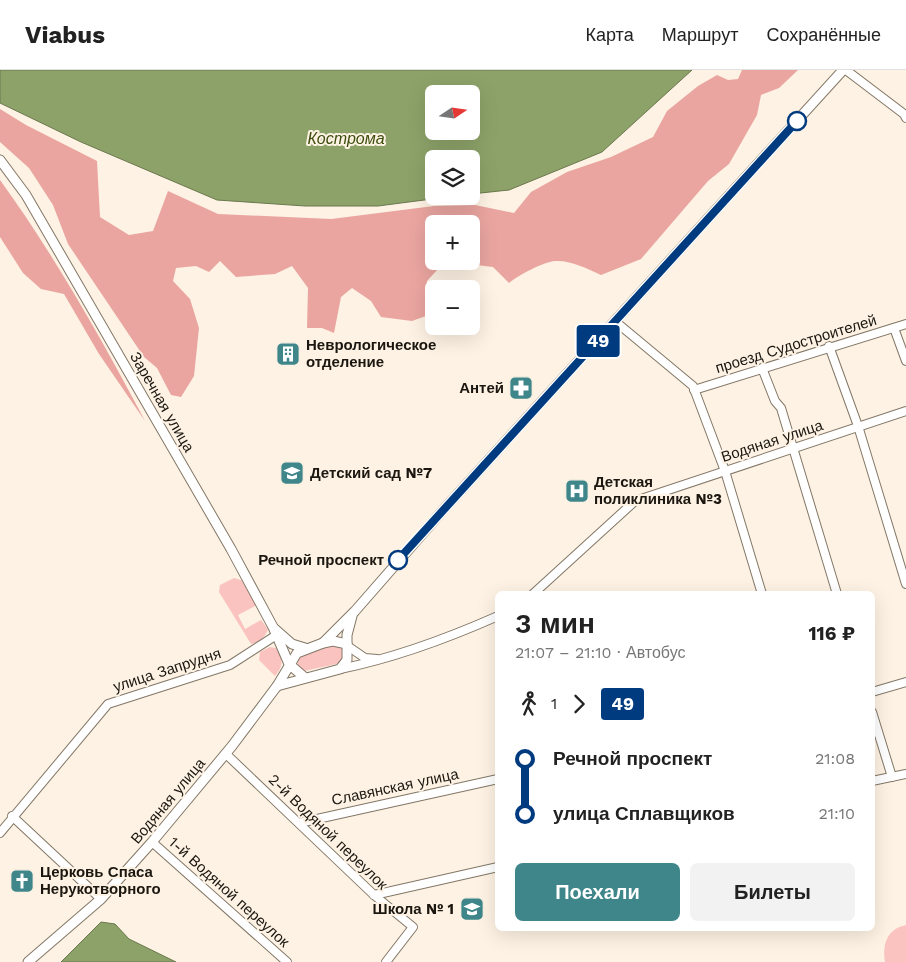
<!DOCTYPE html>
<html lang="ru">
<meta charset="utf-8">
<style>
:root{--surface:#fff;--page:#f2f2f2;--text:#222;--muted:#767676;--line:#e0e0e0;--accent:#3e868a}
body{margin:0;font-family:"Work Sans",sans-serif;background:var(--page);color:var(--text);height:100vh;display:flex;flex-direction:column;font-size:19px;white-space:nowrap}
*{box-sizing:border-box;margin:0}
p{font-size:16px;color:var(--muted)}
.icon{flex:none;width:28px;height:28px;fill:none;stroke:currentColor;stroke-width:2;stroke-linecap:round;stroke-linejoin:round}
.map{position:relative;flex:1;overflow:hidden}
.side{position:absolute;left:495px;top:521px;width:380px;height:340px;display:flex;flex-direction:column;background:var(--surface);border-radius:8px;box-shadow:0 5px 20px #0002}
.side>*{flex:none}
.badge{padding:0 10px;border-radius:4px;font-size:18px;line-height:32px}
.needle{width:32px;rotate:77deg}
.tools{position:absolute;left:425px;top:15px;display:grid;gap:10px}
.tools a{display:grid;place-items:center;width:55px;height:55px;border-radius:8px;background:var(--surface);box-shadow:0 5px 20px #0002;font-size:25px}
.map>.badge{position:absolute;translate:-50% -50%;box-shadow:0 0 0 2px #fff}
.legs{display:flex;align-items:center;gap:8px;height:55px;padding:0 20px;font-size:16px}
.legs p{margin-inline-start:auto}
.headline{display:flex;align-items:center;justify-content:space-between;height:85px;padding:0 20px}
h1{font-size:28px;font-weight:600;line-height:38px}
.primary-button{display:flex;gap:10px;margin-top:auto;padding:10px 20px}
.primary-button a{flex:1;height:58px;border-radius:8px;background:var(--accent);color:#fff;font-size:20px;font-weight:600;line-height:58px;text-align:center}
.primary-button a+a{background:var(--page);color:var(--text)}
ul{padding:0 20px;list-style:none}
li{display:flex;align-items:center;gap:18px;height:55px;font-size:19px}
li i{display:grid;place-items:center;width:8px;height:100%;margin:0 6px;background:currentColor}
li i::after{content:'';width:12px;height:12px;margin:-6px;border:4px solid;border-radius:50%;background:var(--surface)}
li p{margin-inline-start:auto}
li:first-child i{background:linear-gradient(#0000 50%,currentColor 0)}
li:last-child i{background:linear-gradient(currentColor 50%,#0000 0)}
header{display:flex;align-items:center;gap:30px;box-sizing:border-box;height:70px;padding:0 25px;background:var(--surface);border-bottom:1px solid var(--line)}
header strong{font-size:24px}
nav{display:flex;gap:28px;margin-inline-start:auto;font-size:18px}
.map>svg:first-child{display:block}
.green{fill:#fac3bf}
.forest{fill:#eaa5a0;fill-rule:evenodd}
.water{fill:#8da269;stroke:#6b784e;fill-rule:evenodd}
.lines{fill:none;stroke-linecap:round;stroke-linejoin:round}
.minor-casing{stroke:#837767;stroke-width:10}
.tertiary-casing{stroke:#837767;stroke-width:11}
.minor{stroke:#fff;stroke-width:8}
.tertiary{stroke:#fff;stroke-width:9}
.line-1-casing{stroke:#fff;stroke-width:11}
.line-1{stroke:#003b80;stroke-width:8}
.stop-1-dot{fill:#fff;stroke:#003b80;stroke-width:2.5}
.labels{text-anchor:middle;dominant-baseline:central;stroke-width:4;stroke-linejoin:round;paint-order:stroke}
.street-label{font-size:15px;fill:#1b1710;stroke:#fdf2e3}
.poi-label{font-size:15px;font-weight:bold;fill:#1b1710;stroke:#fdf2e3;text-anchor:start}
.stop-label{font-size:15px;font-weight:bold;fill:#1b1710;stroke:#fdf2e3;text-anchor:end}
.water-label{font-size:16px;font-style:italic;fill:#3c4e0e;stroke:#fdf2e3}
</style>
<header>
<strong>Viabus</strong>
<nav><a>Карта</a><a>Маршрут</a><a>Сохранённые</a></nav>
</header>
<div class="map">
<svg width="906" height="892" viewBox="0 0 906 892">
<rect width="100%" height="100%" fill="#fdf2e3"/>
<g class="green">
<path d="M234,508l10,3 13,24 -19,10 7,14 16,-9 7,9c-2,7 -9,14 -17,15l-32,-52 1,-7z"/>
<path d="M337,575l7,6 -3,12 -37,8 -7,-5 3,-12z"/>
<path d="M270,577l6,1c8,10 7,19 -1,28l-16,-16 1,-8z"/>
<path d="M906,855v37h-21c-3,-18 2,-33 21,-37z"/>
</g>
<g class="forest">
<path d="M742,0h56l-19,18 -18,7 -4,20 -28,49 -21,17 -67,78 -40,16c-13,-6 -30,-15 -46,-14 -12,1 -36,14 -46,22l-16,-16 -25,-3 -30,5 -11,12 -1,35 -14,5 -31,-4 -10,-16 -19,-13 -11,9 -7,36 -12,-5h-15l1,-40 -16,-22 -17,8 -39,3 -16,-16 -11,11 -13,-6 -20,2 -3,13 17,18 9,29 -5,48 -13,21 -10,-2 -14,-27 -13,-11 -76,-113 -15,-39 -24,-37 -29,-26v-33l26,16 71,36 3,56 29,18 24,-4 15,-40 50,23 113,5 103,-13 41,-1 39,8 17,-21 36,-20 44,-15 42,-20 14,-26 31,-25 19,-11 11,5 10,-1zM434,154h37v37h-37z"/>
<path d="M0,110c55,76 101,158 145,241l-46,-67 -35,-60 -23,-5 -18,-16 -23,-36z"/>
</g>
<g class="water">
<path d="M0,0h692l-90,82 -93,38 -38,4v-35h-37v37h21l-77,10h-73l-88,-6 -136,-58 -81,-39zM434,24h37v37h-37z"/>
<path d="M101,852l14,2 14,15 47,23h-115z"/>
</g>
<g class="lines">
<g class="minor-casing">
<g id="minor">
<path d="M846,0l58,44 2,4"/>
<path d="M616,252l77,64 32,85 37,123"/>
<path d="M894,258l12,33"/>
<path d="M829,276l29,80 48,158"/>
<path d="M762,298l13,33 6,7 56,186"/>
<path d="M694,320l212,-66"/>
<path d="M533,524l102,-93 271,-90"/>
<path d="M349,577l16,11 12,1"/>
<path d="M340,599c55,-11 106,-30 158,-53"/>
<path d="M872,622l34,-10"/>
<path d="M872,642l20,65"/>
<path d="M226,684l148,141 39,32 -27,35"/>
<path d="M872,711l34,-7"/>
<path d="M12,746l89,83"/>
<path d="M299,753l199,-44"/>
<path d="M0,763l108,-129 122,-39 45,-29"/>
<path d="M152,772l135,120"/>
<path d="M374,825l124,-28"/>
</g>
</g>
<g class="tertiary-casing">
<g id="tertiary">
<path d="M0,90l26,35 205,354 42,78 16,37 15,13"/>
<path d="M275,559l17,15 13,4"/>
<path d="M323,573l32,-32 90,-103 398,-438"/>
<path d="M277,616l63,-17 7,-9v-25l5,-19"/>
<path d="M28,892l73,-63 51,-57 80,-96 45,-60 20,-33 26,-10 10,-2 14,3"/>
</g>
</g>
<use href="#minor" class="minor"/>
<use href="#tertiary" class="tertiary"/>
</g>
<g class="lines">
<g class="line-1-casing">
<path id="line-1" d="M398,490l399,-439"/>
</g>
<use href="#line-1" class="line-1"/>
</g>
<defs>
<g id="building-square" transform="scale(1.25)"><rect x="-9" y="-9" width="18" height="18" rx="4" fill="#3e868a" stroke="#fdf2e3"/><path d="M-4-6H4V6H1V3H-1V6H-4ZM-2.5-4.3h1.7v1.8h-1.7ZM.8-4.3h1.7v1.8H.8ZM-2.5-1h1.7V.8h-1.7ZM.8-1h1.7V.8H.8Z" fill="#fff"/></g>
<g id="pharmacy-square" transform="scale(1.25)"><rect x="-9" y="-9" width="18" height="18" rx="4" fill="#3e868a" stroke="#fdf2e3"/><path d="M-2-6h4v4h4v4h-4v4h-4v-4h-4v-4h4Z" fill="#fff"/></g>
<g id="school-square" transform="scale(1.25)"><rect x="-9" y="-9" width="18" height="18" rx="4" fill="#3e868a" stroke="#fdf2e3"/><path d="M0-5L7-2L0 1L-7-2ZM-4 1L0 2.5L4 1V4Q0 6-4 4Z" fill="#fff"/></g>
<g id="hospital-square" transform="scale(1.25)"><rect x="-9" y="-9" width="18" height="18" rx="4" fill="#3e868a" stroke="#fdf2e3"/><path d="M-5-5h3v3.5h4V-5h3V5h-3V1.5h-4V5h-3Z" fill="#fff"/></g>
<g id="church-square" transform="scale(1.25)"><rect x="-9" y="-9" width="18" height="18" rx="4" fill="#3e868a" stroke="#fdf2e3"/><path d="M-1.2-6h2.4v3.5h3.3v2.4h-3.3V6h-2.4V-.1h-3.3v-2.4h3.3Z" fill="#fff"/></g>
</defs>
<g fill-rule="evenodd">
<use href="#building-square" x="288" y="284"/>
<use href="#pharmacy-square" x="521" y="318"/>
<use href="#school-square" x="292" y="403"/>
<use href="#hospital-square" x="577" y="421"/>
<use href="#church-square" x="22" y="811"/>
<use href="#school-square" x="472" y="839"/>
</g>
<g class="stop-1-dot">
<circle cx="797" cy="51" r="9"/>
<circle cx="398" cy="490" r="9"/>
</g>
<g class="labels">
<g class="street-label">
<text transform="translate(796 274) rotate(-17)">проезд Судостроителей</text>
<text transform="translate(162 332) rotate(60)">Заречная улица</text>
<text transform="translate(772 371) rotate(-18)">Водяная улица</text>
<text transform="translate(167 600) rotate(-18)">улица Запрудня</text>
<text transform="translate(395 717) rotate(-12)">Славянская улица</text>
<text transform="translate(168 731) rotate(-50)">Водяная улица</text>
<text transform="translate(328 762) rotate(44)">2-й Водяной переулок</text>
<text transform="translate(229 822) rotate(42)">1-й Водяной переулок</text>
</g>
<g class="poi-label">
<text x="306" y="275">Неврологическое<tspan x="306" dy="17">отделение</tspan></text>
<text x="504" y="318" text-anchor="end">Антей</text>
<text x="310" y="403">Детский сад №7</text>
<text x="594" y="412">Детская<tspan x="594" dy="17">поликлиника №3</tspan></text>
<text x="40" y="802">Церковь Спаса<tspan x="40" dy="17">Нерукотворного</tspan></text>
<text x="454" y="839" text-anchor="end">Школа № 1</text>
</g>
<g class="stop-label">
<text x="384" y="490">Речной проспект</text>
</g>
<g class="water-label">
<text x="346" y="68">Кострома</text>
</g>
</g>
</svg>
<div class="tools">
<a><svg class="needle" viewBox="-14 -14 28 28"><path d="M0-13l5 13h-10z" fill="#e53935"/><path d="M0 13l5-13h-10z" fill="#767676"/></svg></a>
<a><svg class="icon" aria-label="layers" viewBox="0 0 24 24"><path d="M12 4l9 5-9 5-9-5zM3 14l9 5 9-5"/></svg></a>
<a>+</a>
<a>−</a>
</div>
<b class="badge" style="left:598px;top:271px;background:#003b80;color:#fff">49</b>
<section class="side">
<div class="headline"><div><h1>3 мин</h1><p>21:07 – 21:10 · Автобус</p></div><b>116 ₽</b></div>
<div class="legs"><svg class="icon" aria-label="walk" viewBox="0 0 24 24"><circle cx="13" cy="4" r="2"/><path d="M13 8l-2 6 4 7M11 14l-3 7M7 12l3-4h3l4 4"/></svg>1<svg class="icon" aria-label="forward" viewBox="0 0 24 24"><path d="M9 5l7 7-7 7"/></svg><b class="badge" style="background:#003b80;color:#fff">49</b></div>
<ul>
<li><i style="color:#003b80"></i><b>Речной проспект</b><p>21:08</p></li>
<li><i style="color:#003b80"></i><b>улица Сплавщиков</b><p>21:10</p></li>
</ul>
<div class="primary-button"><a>Поехали</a><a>Билеты</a></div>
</section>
</div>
